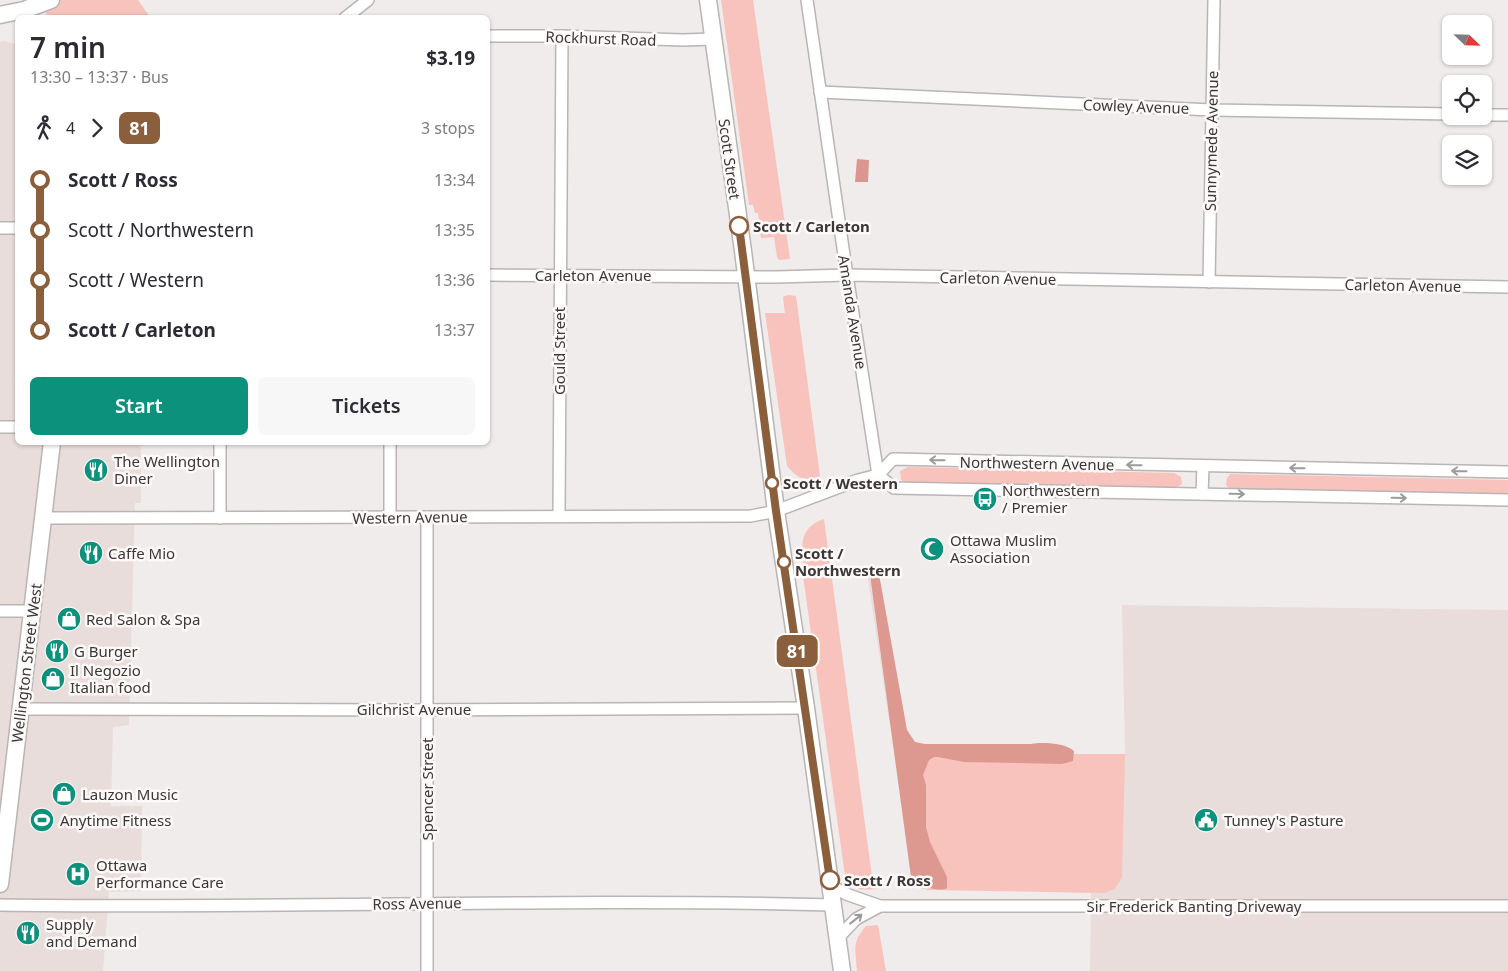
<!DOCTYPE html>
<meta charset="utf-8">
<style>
:root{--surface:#fff;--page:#f7f7f7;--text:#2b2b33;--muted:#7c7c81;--accent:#0c927c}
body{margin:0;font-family:"Noto Sans",sans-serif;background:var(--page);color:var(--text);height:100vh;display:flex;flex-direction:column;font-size:19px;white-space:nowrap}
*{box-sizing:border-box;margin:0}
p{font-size:16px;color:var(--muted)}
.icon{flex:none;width:28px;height:28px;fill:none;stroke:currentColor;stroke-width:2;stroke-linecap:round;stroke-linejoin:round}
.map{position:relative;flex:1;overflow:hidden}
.sheet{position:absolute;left:15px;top:15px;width:475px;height:430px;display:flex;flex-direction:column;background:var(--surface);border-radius:8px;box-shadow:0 1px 4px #0004}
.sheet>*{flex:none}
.badge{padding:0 10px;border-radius:8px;font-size:18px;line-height:32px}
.needle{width:32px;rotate:113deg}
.fabs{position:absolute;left:1442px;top:15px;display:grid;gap:10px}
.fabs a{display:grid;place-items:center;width:50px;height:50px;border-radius:8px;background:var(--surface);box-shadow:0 1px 4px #0004;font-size:25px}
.map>.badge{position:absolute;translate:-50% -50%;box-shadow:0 0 0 2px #fff}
.legs{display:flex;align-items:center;gap:8px;height:55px;padding:0 15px;font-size:16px}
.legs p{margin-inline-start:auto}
.head{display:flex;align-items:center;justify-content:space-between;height:85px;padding:0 15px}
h1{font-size:28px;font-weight:600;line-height:38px}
.primary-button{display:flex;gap:10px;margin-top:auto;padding:10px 15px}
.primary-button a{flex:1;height:58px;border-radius:8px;background:var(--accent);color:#fff;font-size:20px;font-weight:600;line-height:58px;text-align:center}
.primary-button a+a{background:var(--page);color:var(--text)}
ul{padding:0 15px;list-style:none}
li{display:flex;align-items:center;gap:18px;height:50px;font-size:19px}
li i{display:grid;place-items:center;width:8px;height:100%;margin:0 6px;background:currentColor}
li i::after{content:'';width:12px;height:12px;margin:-6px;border:4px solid;border-radius:50%;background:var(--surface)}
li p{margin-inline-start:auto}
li:first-child i{background:linear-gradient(#0000 50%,currentColor 0)}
li:last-child i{background:linear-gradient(currentColor 50%,#0000 0)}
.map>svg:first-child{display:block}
.built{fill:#e9dddb}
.green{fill:#f8c3bc}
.forest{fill:#dd9890}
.water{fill:#db978f}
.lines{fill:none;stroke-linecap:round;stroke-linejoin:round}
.minor-casing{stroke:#b8b5b4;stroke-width:14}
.secondary-casing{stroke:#b8b5b4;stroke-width:19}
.minor{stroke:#fff;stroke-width:11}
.secondary{stroke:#fff;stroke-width:16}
.oneway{stroke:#9c9b9b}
.line-1-casing{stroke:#fff;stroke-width:11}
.line-1{stroke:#8b5e3c;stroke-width:8}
.stop-1-dot{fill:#fff;stroke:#8b5e3c;stroke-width:2.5}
.labels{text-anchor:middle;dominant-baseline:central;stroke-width:5;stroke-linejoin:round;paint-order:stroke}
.street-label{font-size:15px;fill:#393737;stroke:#fdf9f8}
.stop-label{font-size:15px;font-weight:bold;fill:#393737;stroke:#fdf9f8;text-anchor:start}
.poi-label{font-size:15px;fill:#393737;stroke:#fdf9f8;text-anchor:start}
</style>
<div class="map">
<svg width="1508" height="971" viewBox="0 0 1508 971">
<rect width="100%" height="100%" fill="#f0eceb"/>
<g class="built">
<path d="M5,41l13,4v397l123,1v60h-6l-6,222 -16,2 -2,79h31l-1,85 -32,1 -6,79h-103v-929z"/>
<path d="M866,566l8,1 35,188 216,-1 -3,-149 386,5v361h-418l1,-78 -177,-7z"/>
</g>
<g class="green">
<path d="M44,0h94l12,17h-103z"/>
<path d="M721,0h32l37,259 -11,1 -2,-3 -3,-20 -13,1 -3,-25h-3l-2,-8h-4z"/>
<path d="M789,295l7,1 24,180c-18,6 -22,2 -33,-10l-22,-153h20l-2,-15 1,-2z"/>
<path d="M908,467l266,6 7,4 1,7 -7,4 -268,-5 -6,-3 -1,-9z"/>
<path d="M1230,474l278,6v14l-278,-5 -4,-4 1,-7z"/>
<path d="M824,519l49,365 3,5c-13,2 -26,1 -31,-13l-42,-300c3,-7 0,-12 0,-20 -3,-19 3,-31 21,-37z"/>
<path d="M895,754h230l-3,123 -7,12 -11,4 -176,-3 -14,-4z"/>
<path d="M878,925l8,46h-29c-1,-21 -6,-28 9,-45z"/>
</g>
<path class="forest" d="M874,574h5l28,156 8,12 10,2h106c12,-2 34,-1 43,7l-1,10 -11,3 -98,-2 -26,-5h-4l-5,3 -6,15 3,10v42l4,15 17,35v11c-10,5 -28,-3 -36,-11l-40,-295v-4z"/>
<path class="water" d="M857,159l12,1 -1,22h-13z"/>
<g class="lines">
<g class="minor-casing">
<g id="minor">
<path d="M807,0l38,262 33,213"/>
<path d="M345,18l23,-18"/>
<path d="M488,36h74l121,4 30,-1"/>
<path d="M820,92l392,18 239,4"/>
<path d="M1484,115h24"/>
<path d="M0,228h18"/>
<path d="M488,275l288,2 71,-2 661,12"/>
<path d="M1209,282l5,-282"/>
<path d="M0,427h18"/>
<path d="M220,442v76"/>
<path d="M390,442v75"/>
<path d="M878,475l16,13 614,12"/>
<path d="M1202,494l1,-27"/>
<path d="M559,515l3,-479"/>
<path d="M45,518l706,-2 25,-5 82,-31 20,-5 15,-16 615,13"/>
<path d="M0,611h32"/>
<path d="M21,709l384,1 401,-2"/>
<path d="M830,885l16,9 34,12"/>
<path d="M0,905c278,4 556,-7 833,0"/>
<path d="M838,938l18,-19 24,-13h628"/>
<path d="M427,971v-454"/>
</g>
</g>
<g class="secondary-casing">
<g id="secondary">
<path d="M708,0l35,251 33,260 30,197 36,263"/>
<path d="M0,15l24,-5 27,-10"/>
<path d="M0,884l52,-442"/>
</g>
</g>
<use href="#minor" class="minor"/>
<use href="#secondary" class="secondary"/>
</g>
<defs><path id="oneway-shaft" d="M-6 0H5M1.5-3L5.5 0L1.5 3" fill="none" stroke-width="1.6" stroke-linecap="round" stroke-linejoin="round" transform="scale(1.25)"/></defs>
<g class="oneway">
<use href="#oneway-shaft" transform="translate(937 460) rotate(-179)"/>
<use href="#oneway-shaft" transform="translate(1134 465) rotate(-179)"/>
<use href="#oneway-shaft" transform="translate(1297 468) rotate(-179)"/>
<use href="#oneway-shaft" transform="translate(1459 471) rotate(-179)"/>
<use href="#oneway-shaft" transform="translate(1237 494) rotate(1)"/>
<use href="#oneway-shaft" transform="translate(1399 498) rotate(1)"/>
<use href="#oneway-shaft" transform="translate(856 919) rotate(-38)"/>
</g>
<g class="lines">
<g class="line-1-casing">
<path id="line-1" d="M739,226l37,285 54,369"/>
</g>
<use href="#line-1" class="line-1"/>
</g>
<defs>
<g id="restaurant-disc" transform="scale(1.25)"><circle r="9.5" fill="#0c927c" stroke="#fdf9f8"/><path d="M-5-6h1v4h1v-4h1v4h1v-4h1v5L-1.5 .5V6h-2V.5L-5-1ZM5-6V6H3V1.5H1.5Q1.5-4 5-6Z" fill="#fff"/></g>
<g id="bus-disc" transform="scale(1.25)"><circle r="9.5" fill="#0c927c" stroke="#fdf9f8"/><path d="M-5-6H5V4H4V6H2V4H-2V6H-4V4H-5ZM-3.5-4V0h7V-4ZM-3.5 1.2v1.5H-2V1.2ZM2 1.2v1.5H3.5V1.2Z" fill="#fff"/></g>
<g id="mosque-disc" transform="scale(1.25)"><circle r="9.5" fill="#0c927c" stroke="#fdf9f8"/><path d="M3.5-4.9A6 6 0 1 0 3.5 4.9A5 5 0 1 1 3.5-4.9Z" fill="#fff"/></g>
<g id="shop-disc" transform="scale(1.25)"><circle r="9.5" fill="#0c927c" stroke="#fdf9f8"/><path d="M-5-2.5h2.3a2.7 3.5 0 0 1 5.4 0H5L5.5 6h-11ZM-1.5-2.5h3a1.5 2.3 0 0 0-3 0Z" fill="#fff"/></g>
<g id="stadium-disc" transform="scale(1.25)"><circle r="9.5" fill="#0c927c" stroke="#fdf9f8"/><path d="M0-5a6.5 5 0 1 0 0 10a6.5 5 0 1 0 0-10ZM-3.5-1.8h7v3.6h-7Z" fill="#fff"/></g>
<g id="civic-disc" transform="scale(1.25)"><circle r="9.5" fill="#0c927c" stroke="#fdf9f8"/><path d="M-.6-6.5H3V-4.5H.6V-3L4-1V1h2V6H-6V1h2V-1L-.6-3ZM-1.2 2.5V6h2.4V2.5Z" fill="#fff"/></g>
<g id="hospital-disc" transform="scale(1.25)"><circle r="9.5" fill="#0c927c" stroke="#fdf9f8"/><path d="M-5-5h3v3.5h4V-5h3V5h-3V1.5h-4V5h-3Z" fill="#fff"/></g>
</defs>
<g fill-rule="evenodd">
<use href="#restaurant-disc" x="96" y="470"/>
<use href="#bus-disc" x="985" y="499"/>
<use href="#mosque-disc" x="932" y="549"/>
<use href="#restaurant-disc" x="91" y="553"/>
<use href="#shop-disc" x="69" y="619"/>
<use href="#restaurant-disc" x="57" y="651"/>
<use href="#shop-disc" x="53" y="679"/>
<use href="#shop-disc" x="64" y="794"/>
<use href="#stadium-disc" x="42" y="820"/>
<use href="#civic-disc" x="1206" y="820"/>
<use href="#hospital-disc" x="78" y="874"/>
<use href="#restaurant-disc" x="28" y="933"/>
</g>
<g class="stop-1-dot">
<circle cx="739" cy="226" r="9"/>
<circle cx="772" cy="483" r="6"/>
<circle cx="784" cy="562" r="6"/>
<circle cx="830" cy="880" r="9"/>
</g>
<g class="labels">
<g class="street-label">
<text transform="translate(601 38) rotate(2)">Rockhurst Road</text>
<text transform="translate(1136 106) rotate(2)">Cowley Avenue</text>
<text transform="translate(1211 141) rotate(-89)">Sunnymede Avenue</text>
<text transform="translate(730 159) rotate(82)">Scott Street</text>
<text x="593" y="275">Carleton Avenue</text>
<text transform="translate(998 278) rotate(1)">Carleton Avenue</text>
<text transform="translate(1403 285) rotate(1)">Carleton Avenue</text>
<text transform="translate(853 312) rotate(81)">Amanda Avenue</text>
<text transform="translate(559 351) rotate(-90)">Gould Street</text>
<text transform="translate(1037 463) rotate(1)">Northwestern Avenue</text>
<text transform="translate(410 517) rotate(-1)">Western Avenue</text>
<text transform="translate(26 663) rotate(-83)">Wellington Street West</text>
<text x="414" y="709">Gilchrist Avenue</text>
<text transform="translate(427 789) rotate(-90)">Spencer Street</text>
<text transform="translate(417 903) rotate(-1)">Ross Avenue</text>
<text x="1194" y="906">Sir Frederick Banting Driveway</text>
</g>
<g class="stop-label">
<text x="753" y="226">Scott / Carleton</text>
<text x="783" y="483">Scott / Western</text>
<text x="795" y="553">Scott /<tspan x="795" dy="17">Northwestern</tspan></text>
<text x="844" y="880">Scott / Ross</text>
</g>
<g class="poi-label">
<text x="114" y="461">The Wellington<tspan x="114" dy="17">Diner</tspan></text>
<text x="1002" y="490">Northwestern<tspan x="1002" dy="17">/ Premier</tspan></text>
<text x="950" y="540">Ottawa Muslim<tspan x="950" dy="17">Association</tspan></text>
<text x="108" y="553">Caffe Mio</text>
<text x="86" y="619">Red Salon &amp; Spa</text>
<text x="74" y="651">G Burger</text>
<text x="70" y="670">Il Negozio<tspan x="70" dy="17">Italian food</tspan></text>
<text x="82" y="794">Lauzon Music</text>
<text x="60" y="820">Anytime Fitness</text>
<text x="1224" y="820">Tunney's Pasture</text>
<text x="96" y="865">Ottawa<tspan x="96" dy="17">Performance Care</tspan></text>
<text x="46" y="924">Supply<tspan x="46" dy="17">and Demand</tspan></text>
</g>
</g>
</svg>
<div class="fabs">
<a><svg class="needle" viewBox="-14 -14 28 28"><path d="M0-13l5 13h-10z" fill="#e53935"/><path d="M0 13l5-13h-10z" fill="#7c7c81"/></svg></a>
<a><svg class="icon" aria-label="locate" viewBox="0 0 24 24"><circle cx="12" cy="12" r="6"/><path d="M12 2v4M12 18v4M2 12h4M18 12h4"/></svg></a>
<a><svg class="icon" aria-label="layers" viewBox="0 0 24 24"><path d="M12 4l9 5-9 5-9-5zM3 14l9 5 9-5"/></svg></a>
</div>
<b class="badge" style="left:797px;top:651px;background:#8b5e3c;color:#fff">81</b>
<section class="sheet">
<div class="head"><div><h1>7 min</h1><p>13:30 – 13:37 · Bus</p></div><b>$3.19</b></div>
<div class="legs"><svg class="icon" aria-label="walk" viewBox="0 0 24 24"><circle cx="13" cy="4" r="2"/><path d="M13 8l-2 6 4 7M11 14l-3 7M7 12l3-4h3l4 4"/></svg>4<svg class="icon" aria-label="forward" viewBox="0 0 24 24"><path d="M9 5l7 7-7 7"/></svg><b class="badge" style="background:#8b5e3c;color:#fff">81</b><p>3 stops</p></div>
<ul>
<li><i style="color:#8b5e3c"></i><b>Scott / Ross</b><p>13:34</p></li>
<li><i style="color:#8b5e3c"></i><span>Scott / Northwestern</span><p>13:35</p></li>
<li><i style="color:#8b5e3c"></i><span>Scott / Western</span><p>13:36</p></li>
<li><i style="color:#8b5e3c"></i><b>Scott / Carleton</b><p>13:37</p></li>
</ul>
<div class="primary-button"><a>Start</a><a>Tickets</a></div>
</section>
</div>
